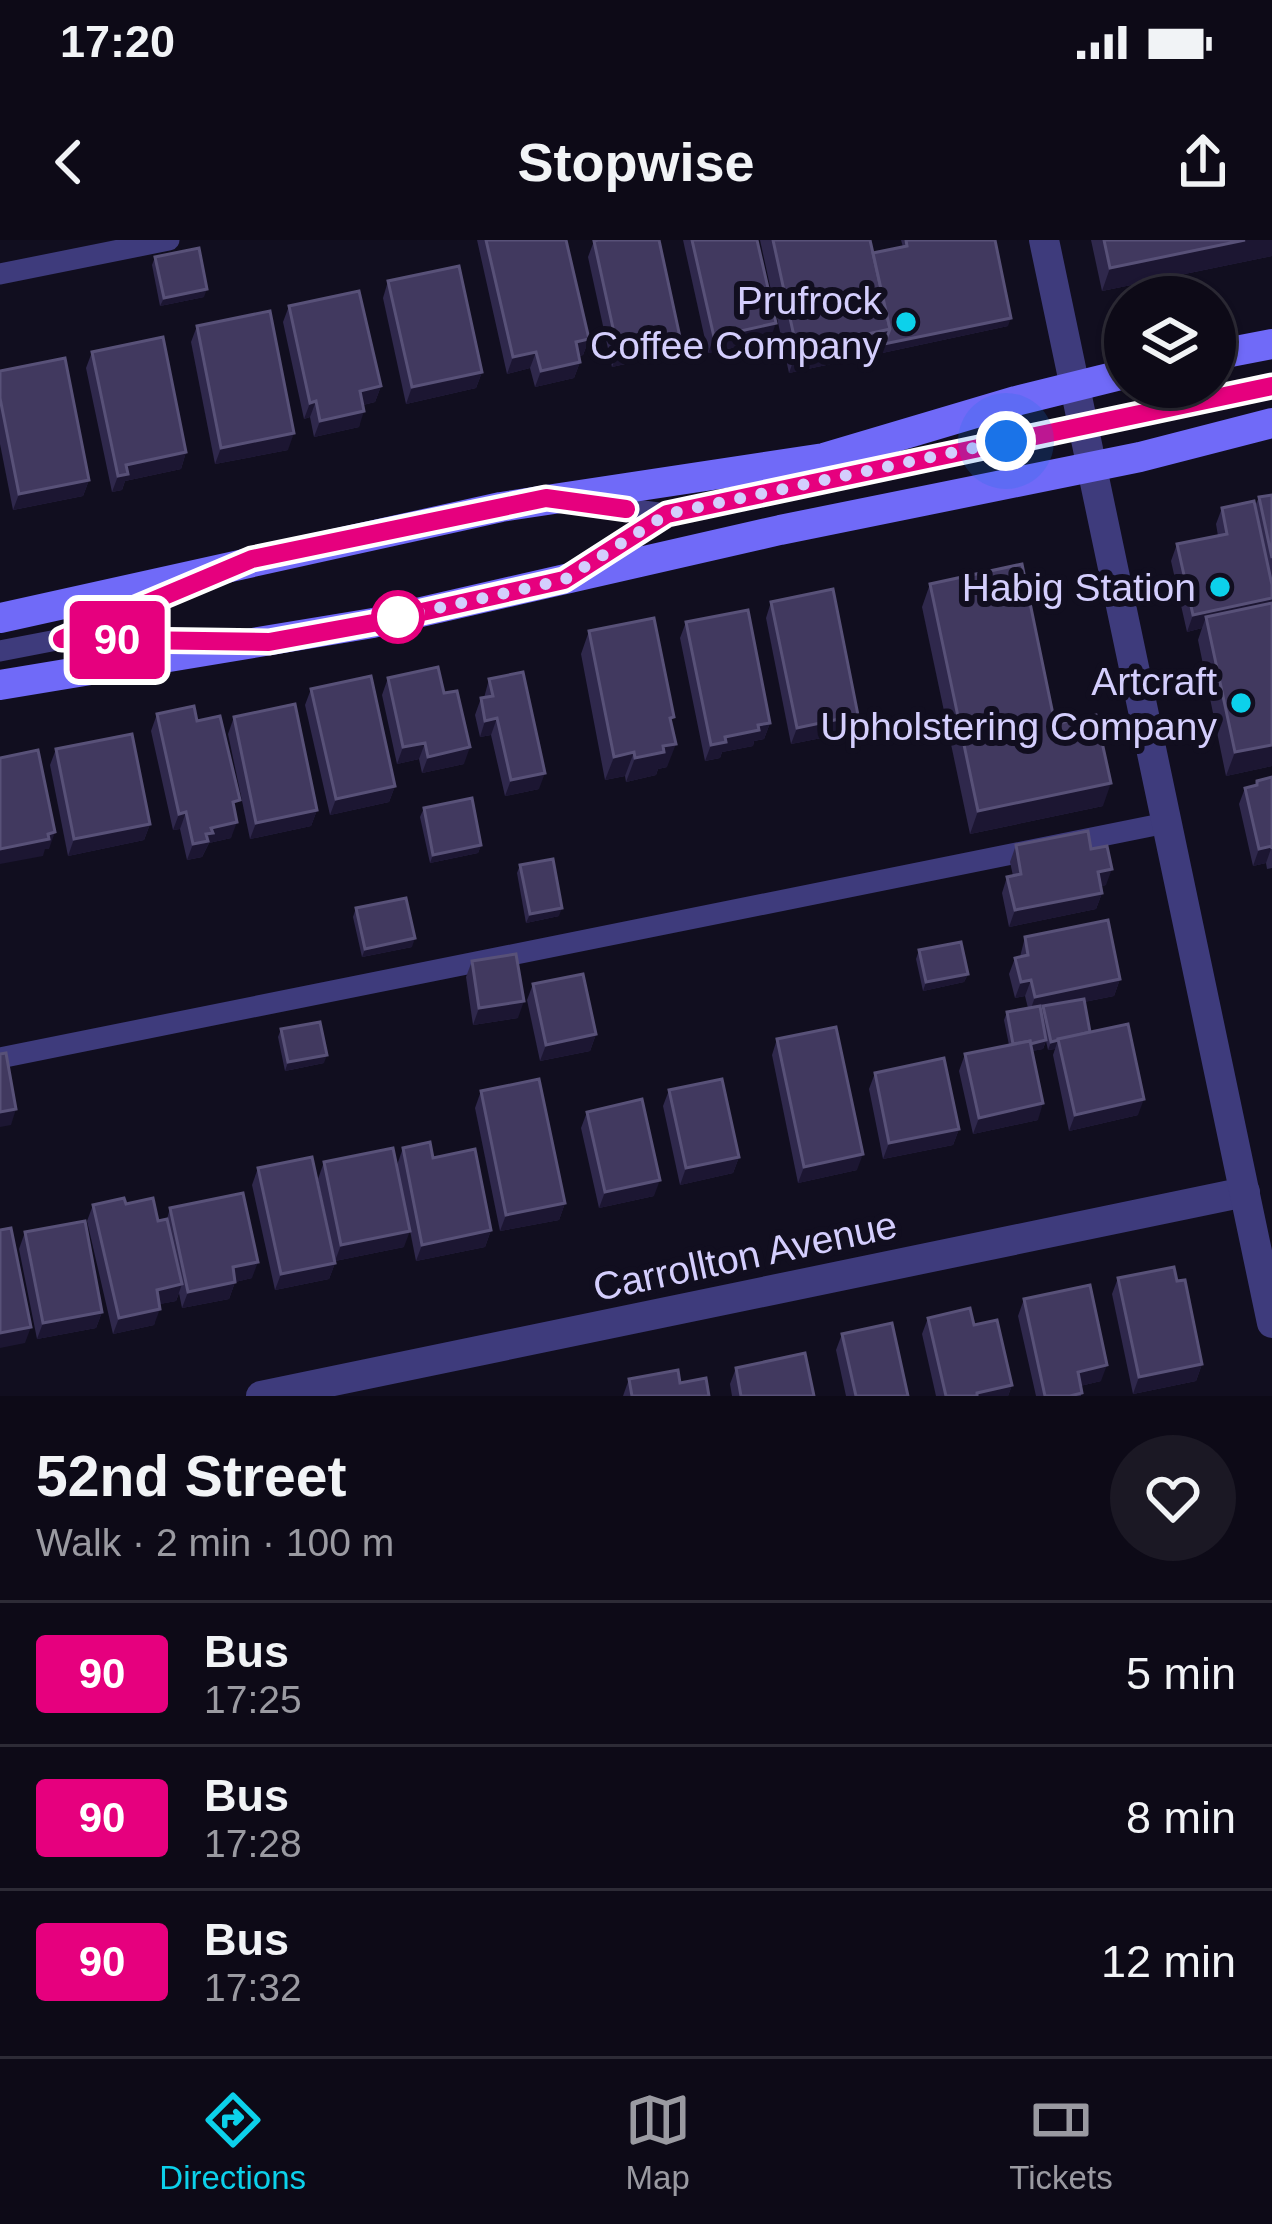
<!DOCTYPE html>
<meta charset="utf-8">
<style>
:root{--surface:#0d0a17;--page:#1b1824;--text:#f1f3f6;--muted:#9a9aa1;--line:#2d2b36;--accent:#0cd1eb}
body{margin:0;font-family:Helvetica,sans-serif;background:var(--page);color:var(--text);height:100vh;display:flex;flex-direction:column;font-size:45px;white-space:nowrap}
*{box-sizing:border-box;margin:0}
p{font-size:39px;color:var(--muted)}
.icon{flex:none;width:66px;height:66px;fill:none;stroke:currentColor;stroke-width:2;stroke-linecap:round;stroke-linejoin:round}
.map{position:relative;height:1156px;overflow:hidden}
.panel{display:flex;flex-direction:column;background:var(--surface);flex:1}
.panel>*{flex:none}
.badge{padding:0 24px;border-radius:9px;font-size:42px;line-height:78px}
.fabs{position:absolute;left:1104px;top:36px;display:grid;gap:24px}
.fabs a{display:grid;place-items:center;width:132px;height:132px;border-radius:50%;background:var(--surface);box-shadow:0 3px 9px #0004,0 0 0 3px var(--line);font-size:60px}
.you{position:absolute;width:60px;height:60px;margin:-30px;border:9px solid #fff;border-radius:50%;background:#1a73e8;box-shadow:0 0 0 18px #1a73e833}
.map>.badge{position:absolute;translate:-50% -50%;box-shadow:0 0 0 6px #fff}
.round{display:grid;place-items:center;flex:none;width:126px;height:126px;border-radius:63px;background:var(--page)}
.headline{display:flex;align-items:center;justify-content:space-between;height:204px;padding:0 36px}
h1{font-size:57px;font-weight:700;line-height:90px}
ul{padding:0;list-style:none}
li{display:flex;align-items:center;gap:36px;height:144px;padding:0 36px;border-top:3px solid var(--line)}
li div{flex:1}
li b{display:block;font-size:45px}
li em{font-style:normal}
li .badge{min-width:132px;font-weight:700;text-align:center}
.status{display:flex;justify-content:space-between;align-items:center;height:84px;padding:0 60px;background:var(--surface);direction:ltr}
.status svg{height:33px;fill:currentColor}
header{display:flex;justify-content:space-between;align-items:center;height:156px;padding:0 36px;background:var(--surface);font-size:54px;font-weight:700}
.dock{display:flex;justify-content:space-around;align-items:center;height:168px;border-top:3px solid var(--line);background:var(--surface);font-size:33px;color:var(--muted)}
.dock a{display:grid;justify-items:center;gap:6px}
.dock .active{color:var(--accent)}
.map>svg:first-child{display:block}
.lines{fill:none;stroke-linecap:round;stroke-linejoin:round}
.service{stroke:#3e3b7c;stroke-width:21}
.minor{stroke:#3e3b7c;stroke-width:30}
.tertiary{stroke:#3e3b7c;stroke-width:30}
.secondary{stroke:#706af8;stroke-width:30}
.wall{fill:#2f284c}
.shaded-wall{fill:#1c1632}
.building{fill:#41395f;stroke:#585178;stroke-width:3}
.line-casing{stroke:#fff;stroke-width:27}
.line{stroke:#e6007e;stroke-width:18}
.walk{stroke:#d4cefd;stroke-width:12;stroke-dasharray:0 21.6}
.poi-dot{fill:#0cd1eb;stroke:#110e1f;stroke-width:4.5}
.stop-dot{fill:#fff;stroke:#e6007e;stroke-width:6}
.labels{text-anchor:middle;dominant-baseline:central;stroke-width:12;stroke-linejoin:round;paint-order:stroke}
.poi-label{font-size:39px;fill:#d4cefd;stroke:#110e1f;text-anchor:end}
.street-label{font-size:39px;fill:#d4cefd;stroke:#110e1f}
</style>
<div class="status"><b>17:20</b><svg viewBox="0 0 49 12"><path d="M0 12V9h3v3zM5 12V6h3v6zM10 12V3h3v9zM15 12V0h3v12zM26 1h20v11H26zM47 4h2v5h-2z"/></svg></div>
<header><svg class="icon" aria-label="back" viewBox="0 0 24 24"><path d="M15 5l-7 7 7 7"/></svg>Stopwise<svg class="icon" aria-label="share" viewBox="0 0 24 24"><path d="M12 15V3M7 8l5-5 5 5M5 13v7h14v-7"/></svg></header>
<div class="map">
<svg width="1272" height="1156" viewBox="0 0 1272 1156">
<rect width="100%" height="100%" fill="#110e1f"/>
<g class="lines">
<g class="service">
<path d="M0,34l169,-34"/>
<path d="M582,263l84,11 606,-128"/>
<path d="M580,330l86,-56"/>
<path d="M73,394l110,-46"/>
<path d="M0,411l62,-12 140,2"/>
<path d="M0,818l1166,-235"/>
</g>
<path class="minor" d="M261,1156l984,-204"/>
<path class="tertiary" d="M1044,0l228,1083"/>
<g class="secondary">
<path d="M1215,115l57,-11"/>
<path d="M0,378l501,-111 323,-49 192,-57 109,-27"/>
<path d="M0,445l373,-62 407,-93 360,-73 132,-34"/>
</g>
</g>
<g class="wall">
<path d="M477,0h89l23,99 -6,16 -4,1 1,6 -6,16 -39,9 -5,-19 -23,6z"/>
<path d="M683,0h74l13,100 -62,13z"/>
<path d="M760,0h110l3,13 30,-6 -2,-7h94l13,86 -219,47z"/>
<path d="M1091,0h181v16l-170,35z"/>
<path d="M594,1l86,96 -6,16 -62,14 -24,-110z"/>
<path d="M155,17l49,40 -44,9 -8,-41z"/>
<path d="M388,41l94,91 -6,16 -70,16 -23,-106z"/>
<path d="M289,66l92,80 -6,16 -12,3 -4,22 -45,10 -4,-20 -6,2 -21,-97z"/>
<path d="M197,86l91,124 -73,14 -24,-122z"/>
<path d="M92,112l94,100 -5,17 -56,12 -3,9 -10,2 -26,-124z"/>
<path d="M0,131l89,109 -6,16 -70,14 -13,-66z"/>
<path d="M1272,255v271l-46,10 -28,-136 4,-12 -15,4 -16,-71 6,-17 41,-8 -2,-12 6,-16 33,-2 4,-9z"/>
<path d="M930,344l125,140 48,82 -133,28 -48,-227z"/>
<path d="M771,362l87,113 -6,17 -61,12 -25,-126z"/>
<path d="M686,382l84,101 -6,16 -10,2 -1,5 -31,6 -2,6 -15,3 -25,-123z"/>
<path d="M589,391l82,94 -4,42 -9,2 -2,6 -30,7 -1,-6 -20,4 -24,-126z"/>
<path d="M388,438l56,15 20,71 -42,9 -3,-14 -22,5 -15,-69z"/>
<path d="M489,439l50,110 -34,7 -14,-61 -11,2 -5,-22 6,-17h3z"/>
<path d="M311,449l84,97 -6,16 -59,13 -25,-110z"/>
<path d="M157,474l40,7 38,91 -4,26 -22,5 -7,14 -15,3 -7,-31 -7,1 -22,-99z"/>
<path d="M234,477l83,93 -6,16 -61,13 -22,-105z"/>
<path d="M56,509l94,75 -6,16 -76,16 -18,-91z"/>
<path d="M1272,537v91l-5,1 -1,-6 -13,3 -14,-62 6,-16 11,-3 1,-4z"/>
<path d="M424,568l57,37 -3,8 -48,10 -10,-46z"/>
<path d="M1016,605l75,4 15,36 -5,1 1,7 -6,16 -87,18 -7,-34 5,-16 6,-1 -3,-14z"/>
<path d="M520,625l39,51 -33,7 -9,-50z"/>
<path d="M356,668l56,39 -50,10 -9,-40z"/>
<path d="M1025,697l95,42 -6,17 -30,6 6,30 48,83 -69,16 -16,-76 2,-6 -7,1 -2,-9 -3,8 -11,2 6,69 -65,14 -14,-63 6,-17 44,-9 -5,-25 3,-8 21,-4 -3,-12 -10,2 -6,-24 6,-16 5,-1z"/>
<path d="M919,710l49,24 -4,8 -41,9 -7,-32z"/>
<path d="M472,721l46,57 -45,7 -7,-48z"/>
<path d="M533,744l63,50 -6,17 -50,10 -13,-61z"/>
<path d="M281,789l43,34 -39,8 -7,-34z"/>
<path d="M777,799l80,131 -59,13 -26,-128z"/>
<path d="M875,833l84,56 -6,16 -70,14 -14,-70z"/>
<path d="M669,850l70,67 -6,16 -53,12 -17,-79z"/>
<path d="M481,851l84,112 -6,17 -59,11 -25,-123z"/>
<path d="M587,872l67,84 -55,12 -18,-80z"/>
<path d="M403,908l30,10 58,72 -6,17 -69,14 -19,-96z"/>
<path d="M324,922l80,85 -69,14 -17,-82z"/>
<path d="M258,928l77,95 -6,16 -54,11 -23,-105z"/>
<path d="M126,964l32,17 9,-2 3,-11 82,70 -17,4 -6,17 -47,9 -3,-15 -3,8 -17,3 -5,21 -41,9 -26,-113 6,-16z"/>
<path d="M25,992l77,80 -6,16 -59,11 -18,-90z"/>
<path d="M1118,1038l59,3 25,83 -6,17 -63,13 -21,-100z"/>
<path d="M1024,1059l77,82 -21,5 1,10h-45l-18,-80z"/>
<path d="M928,1078l46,7 38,60 -4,11h-72l-14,-62z"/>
<path d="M842,1094l66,62h-62l-10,-46z"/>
<path d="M736,1128l78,28h-82l-2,-12z"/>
<path d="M629,1139l51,4 29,13h-86z"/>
</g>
<g class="shaded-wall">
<path d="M1245,0h27v16l-170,35 8,-23z"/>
<path d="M207,49l-3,8 -44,9 4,-8z"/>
<path d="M1011,78l-3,8 -219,47 8,-23 93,-21z"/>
<path d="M776,83l-6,17 -62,13 6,-16z"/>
<path d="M680,97l-6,16 -62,14 6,-16z"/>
<path d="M589,99l-6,16 -13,4 6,-17z"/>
<path d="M536,112l-6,16 -23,6 6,-17z"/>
<path d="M580,122l-6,16 -39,9 6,-16z"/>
<path d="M482,132l-6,16 -70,16 6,-17z"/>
<path d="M381,146l-6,16 -20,5 5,-16z"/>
<path d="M316,161l-6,16 -6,2 6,-16z"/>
<path d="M364,171l-5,16 -45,10 6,-16z"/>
<path d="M294,193l-6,17 -73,14 6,-16z"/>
<path d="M186,212l-5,17 -56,12 -3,9 -10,2 6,-16 8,-11z"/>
<path d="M89,240l-6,16 -70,14 6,-16z"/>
<path d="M1272,358v7l-66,12 -4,11 -15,4 6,-17z"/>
<path d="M858,475l-6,17 -61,12 6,-16z"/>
<path d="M497,478l-6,17 -11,2 5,-16z"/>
<path d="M770,483l-6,16 -10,2 -1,5 -31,6 -2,6 -15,3 6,-16 14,-8z"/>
<path d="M425,503l-6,16 -22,5 6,-17z"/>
<path d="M676,504l-9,23 -9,2 -2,6 -30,7 9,-24 28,-12z"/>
<path d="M1272,505v21l-46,10 9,-24z"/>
<path d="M470,507l-6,17 -42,9 6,-16z"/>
<path d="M634,512l-9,24 -20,4 9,-23z"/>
<path d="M545,533l-6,16 -34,7 6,-16z"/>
<path d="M1111,543l-8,23 -133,28 8,-23z"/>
<path d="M395,546l-6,16 -59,13 6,-16z"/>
<path d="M317,570l-6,16 -61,13 6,-16z"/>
<path d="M186,572l-6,17 -7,1 6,-16z"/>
<path d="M237,582l-6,16 -22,5 -7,14 -15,3 6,-16 18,-16z"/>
<path d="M150,584l-6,16 -76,16 6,-17z"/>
<path d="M55,592l-6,17h-4l-2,7 -43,8v-15z"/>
<path d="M481,605l-3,8 -48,10 3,-8z"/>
<path d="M1272,606l-6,17 -13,3 6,-17z"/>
<path d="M1112,629l-6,16 -14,3 6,-16z"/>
<path d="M1102,653l-6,16 -87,18 6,-17z"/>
<path d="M562,668l-3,8 -33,7 4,-9z"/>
<path d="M415,698l-3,9 -50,10 3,-8z"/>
<path d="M968,734l-4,8 -41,9 3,-9z"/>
<path d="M1120,739l-6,17 -70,14 -1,-4 -1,5 -13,3 6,-17z"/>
<path d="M1031,740l-6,16 -10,2 6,-16z"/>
<path d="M524,761l-6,17 -45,7 6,-17z"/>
<path d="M596,794l-6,17 -50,10 6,-16z"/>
<path d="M1046,800l-3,9 -32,6 3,-8z"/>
<path d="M1058,800l-3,9 -7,1 3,-8z"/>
<path d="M327,815l-3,8 -39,8 3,-9z"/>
<path d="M1144,859l-6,16 -69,16 6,-16z"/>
<path d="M1043,863l-5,17 -65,14 6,-16z"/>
<path d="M16,869l-5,16 -11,2v-15z"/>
<path d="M959,889l-6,16 -70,14 6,-16z"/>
<path d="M863,914l-6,16 -59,13 6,-16z"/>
<path d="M739,917l-6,16 -53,12 6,-17z"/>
<path d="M660,940l-6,16 -55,12 6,-16z"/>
<path d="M565,963l-6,17 -59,11 6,-16z"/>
<path d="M491,990l-6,17 -69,14 6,-16z"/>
<path d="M410,991l-6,16 -69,14 6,-16z"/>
<path d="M258,1022l-6,16 -25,6 6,-17z"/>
<path d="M335,1023l-6,16 -54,11 6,-16z"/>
<path d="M235,1042l-6,17 -47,9 6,-16z"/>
<path d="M182,1044l-6,17 -25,5 6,-16z"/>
<path d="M160,1069l-6,16 -41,9 6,-16z"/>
<path d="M102,1072l-6,16 -59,11 6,-16z"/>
<path d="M31,1087l-6,16 -25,5v-15z"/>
<path d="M1202,1124l-6,17 -63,13 6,-17z"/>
<path d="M1107,1125l-6,16 -29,7 6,-16z"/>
<path d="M1012,1145l-4,11h-32l1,-3z"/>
</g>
<g class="building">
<path d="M486,0h80l23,99 -13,3 4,20 -39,9 -5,-19 -23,5z"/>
<path d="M598,0h61l21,97 -62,14 -24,-110z"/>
<path d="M692,0h65l19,83 -62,14z"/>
<path d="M773,0h97l20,89 -93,21z"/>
<path d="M906,0h89l16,78 -127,26 6,-15 -17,-76 34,-7z"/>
<path d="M1104,0h141l-135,28z"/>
<path d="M199,8l8,41 -43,9 -9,-41z"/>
<path d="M459,26l23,106 -70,15 -24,-106z"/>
<path d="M359,51l22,95 -21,5 4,20 -44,10 -4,-20 -6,2 -21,-97z"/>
<path d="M270,71l24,122 -73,15 -24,-122z"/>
<path d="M163,97l23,115 -60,13 2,9 -10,2 -26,-124z"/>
<path d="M65,118l24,122 -70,14 -19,-96v-27z"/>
<path d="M1272,255v63l-13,-61z"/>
<path d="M1254,261l18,84v13l-79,17 -16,-71 50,-10 -5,-26z"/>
<path d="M1022,324l33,160 41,-9 15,68 -133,28 -48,-227z"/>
<path d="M833,349l25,126 -61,13 -26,-126z"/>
<path d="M1272,363v142l-37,7 -29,-135z"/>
<path d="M748,370l22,113 -12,2 1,5 -34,7 1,5 -15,3 -25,-123z"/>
<path d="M654,378l20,99 -4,1 6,26 -13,2 1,6 -29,6 -1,-6 -20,5 -25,-126z"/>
<path d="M438,427l6,26 13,-2 13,56 -42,10 -3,-14 -22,4 -15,-69z"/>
<path d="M523,432l22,101 -34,7 -14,-62 -12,3 -4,-23 12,-2 -4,-17z"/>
<path d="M371,436l24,110 -59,13 -25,-110z"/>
<path d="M295,464l22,106 -61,13 -22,-106z"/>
<path d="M194,466l3,15 23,-5 20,84 -7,2 4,20 -26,6 2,5 -7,1 2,7 -15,3 -7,-32 -7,2 -22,-100z"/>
<path d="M132,494l18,90 -76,15 -18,-90z"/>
<path d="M38,510l17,82 -7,2 1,5 -49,10v-91z"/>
<path d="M1272,537v72v-3l-13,3 -14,-61 12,-3v-4z"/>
<path d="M472,558l9,47 -48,10 -9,-47z"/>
<path d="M1088,591l3,18 16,-3 5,23 -14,3 4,21 -87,17 -8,-33 14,-3 -5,-29z"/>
<path d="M553,619l9,49 -32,6 -10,-49z"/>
<path d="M406,658l9,40 -50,11 -9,-41z"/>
<path d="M1108,680l12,59 -85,18 -4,-17 -10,2 -6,-24 13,-3 -3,-18z"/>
<path d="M961,702l7,32 -42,8 -7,-32z"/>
<path d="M516,714l8,47 -45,7 -7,-47z"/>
<path d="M583,734l13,60 -50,11 -13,-61z"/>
<path d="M1084,759l6,33 -39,10 -8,-36z"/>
<path d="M1040,766l6,34 -16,4v-3l-17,3 -6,-32z"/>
<path d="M320,782l7,33 -39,7 -7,-33z"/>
<path d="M1128,784l16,75 -69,16 -17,-76z"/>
<path d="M836,787l27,127 -59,13 -27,-128z"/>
<path d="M1030,801l13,62 -64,15 -14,-64z"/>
<path d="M6,813l10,56 -16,3v-58z"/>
<path d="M944,818l15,71 -70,14 -14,-70z"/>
<path d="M539,839l26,124 -59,12 -25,-124z"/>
<path d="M722,839l17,78 -53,11 -17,-78z"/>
<path d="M642,859l18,81 -55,12 -18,-80z"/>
<path d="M430,902l3,16 42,-9 16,81 -69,15 -19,-97z"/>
<path d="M393,908l17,83 -69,14 -17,-83z"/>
<path d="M312,917l23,106 -54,11 -23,-106z"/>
<path d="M243,953l15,69 -25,5 2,15 -47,10 -18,-84z"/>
<path d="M124,958l2,6 27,-6 5,23 9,-2 15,65 -25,6 3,19 -41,9 -26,-113z"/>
<path d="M85,981l17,91 -59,11 -18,-91z"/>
<path d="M11,988l20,99 -31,6v-103z"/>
<path d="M1174,1027l3,14 8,-1 17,84 -63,13 -21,-99z"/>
<path d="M1090,1045l17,80 -29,7 4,21 -12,3h-25l-21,-97z"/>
<path d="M970,1068l4,17 23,-5 15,65 -35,8v3h-31l-18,-78z"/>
<path d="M892,1083l16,73h-52l-14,-62z"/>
<path d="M805,1113l9,43h-73l-5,-28z"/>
<path d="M678,1130l2,13 26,-5 3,18h-77l-3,-17z"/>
</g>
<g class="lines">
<g class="line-casing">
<path id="line" d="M626,269l-80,-11 -294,61 -190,80 207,3 104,-19 191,-43 103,-66 605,-128"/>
</g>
<use href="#line" class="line"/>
<path class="walk" d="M398,377l166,-37 103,-66 339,-73"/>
</g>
<g class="poi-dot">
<circle cx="906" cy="82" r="12"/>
<circle cx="1220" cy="347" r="12"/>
<circle cx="1241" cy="463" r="12"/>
</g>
<circle class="stop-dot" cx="398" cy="377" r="24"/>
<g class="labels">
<g class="poi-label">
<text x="882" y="60">Prufrock<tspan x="882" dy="45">Coffee Company</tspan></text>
<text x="1196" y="347">Habig Station</text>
<text x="1217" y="441">Artcraft<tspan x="1217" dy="45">Upholstering Company</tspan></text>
</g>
<g class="street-label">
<text transform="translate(745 1016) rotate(-12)">Carrollton Avenue</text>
</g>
</g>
</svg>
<div class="fabs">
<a><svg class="icon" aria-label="layers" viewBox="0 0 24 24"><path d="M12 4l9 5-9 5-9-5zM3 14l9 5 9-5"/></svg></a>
</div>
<div class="you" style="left:1006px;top:201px"></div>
<b class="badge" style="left:117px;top:400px;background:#e6007e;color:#fff">90</b>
</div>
<section class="panel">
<div class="headline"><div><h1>52nd Street</h1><p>Walk · 2 min · 100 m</p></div><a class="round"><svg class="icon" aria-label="heart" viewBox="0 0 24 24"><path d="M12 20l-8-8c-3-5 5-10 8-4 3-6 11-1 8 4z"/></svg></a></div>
<ul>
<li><span class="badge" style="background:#e6007e;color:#fff">90</span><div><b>Bus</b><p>17:25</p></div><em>5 min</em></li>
<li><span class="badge" style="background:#e6007e;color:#fff">90</span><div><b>Bus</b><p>17:28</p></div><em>8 min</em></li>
<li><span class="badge" style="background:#e6007e;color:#fff">90</span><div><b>Bus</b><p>17:32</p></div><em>12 min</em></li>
</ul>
</section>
<nav class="dock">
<a class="active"><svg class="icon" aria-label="directions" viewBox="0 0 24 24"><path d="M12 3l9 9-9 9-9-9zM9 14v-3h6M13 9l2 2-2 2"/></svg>Directions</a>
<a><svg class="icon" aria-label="map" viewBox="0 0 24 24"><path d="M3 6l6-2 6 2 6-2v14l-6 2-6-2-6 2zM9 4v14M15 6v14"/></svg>Map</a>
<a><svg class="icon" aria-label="tickets" viewBox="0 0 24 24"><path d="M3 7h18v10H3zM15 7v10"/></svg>Tickets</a>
</nav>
